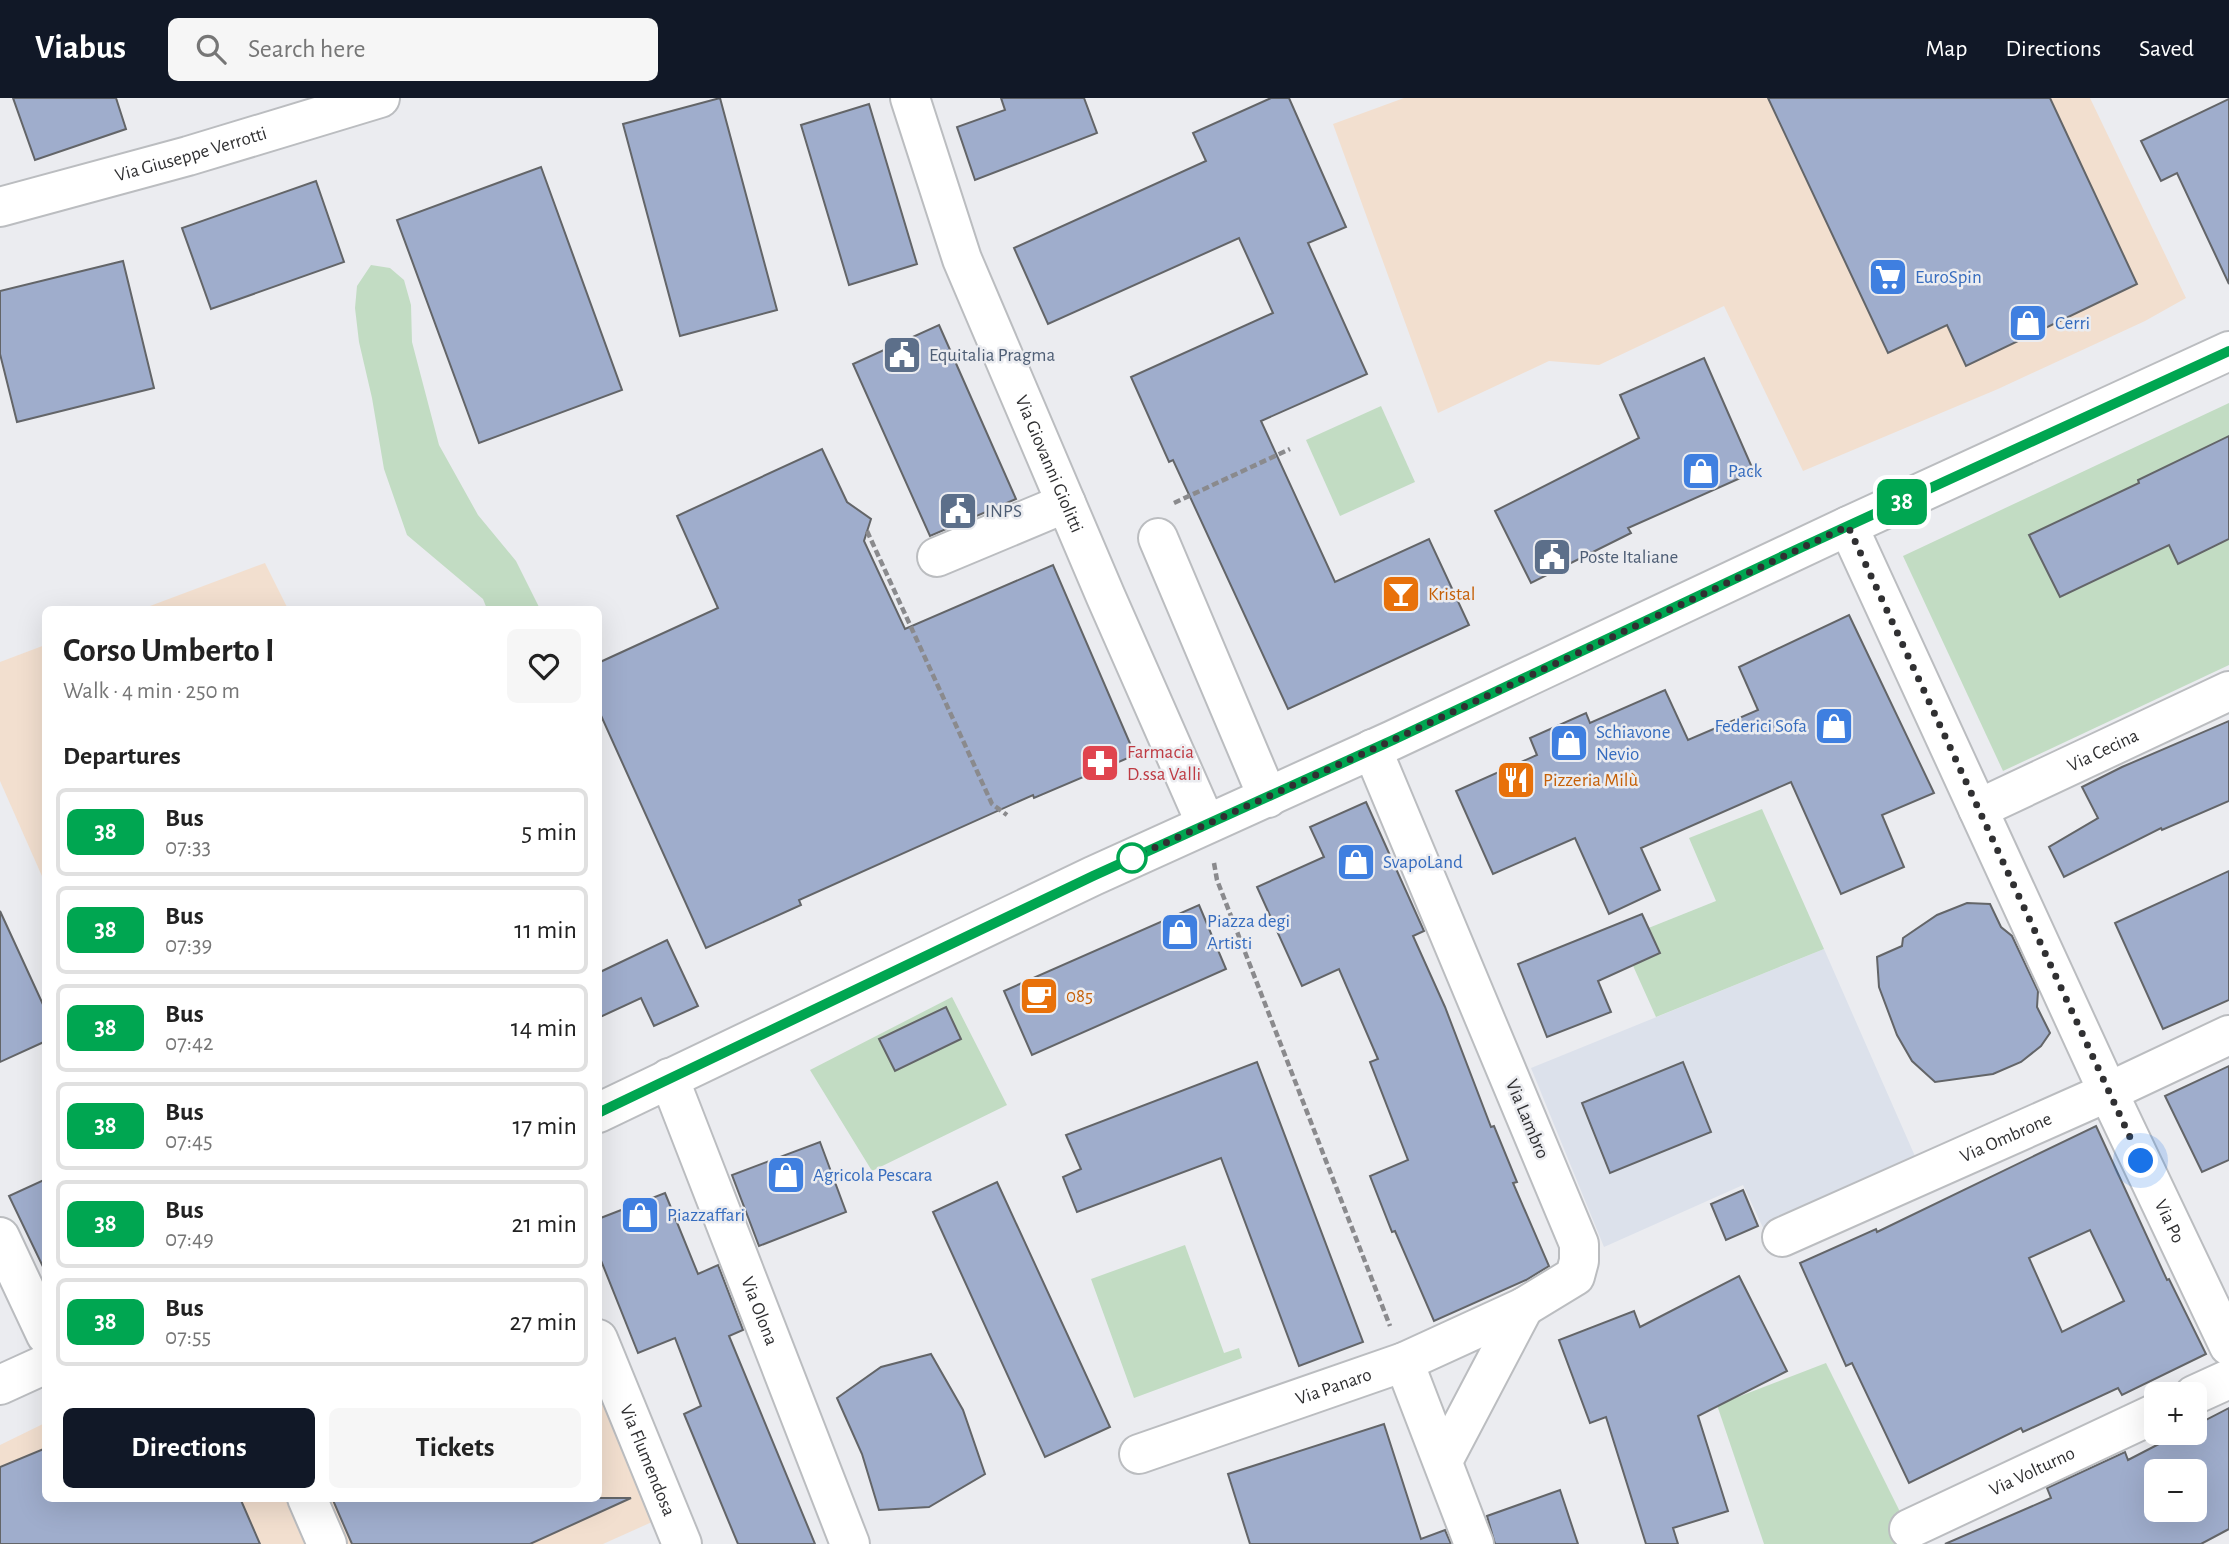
<!DOCTYPE html>
<meta charset="utf-8">
<style>
:root{--surface:#fff;--page:#f6f6f6;--text:#222;--muted:#767676;--line:#e0e0e0;--accent:#111827}
body{margin:0;font-family:"Alegreya Sans",sans-serif;background:var(--page);color:var(--text);height:100vh;display:flex;flex-direction:column;font-size:26px;white-space:nowrap}
*{box-sizing:border-box;margin:0}
p{font-size:23px;color:var(--muted)}
.icon{flex:none;width:38px;height:38px;fill:none;stroke:currentColor;stroke-width:2;stroke-linecap:round;stroke-linejoin:round}
.map{position:relative;flex:1;overflow:hidden}
.sheet{position:absolute;left:42px;top:508px;width:560px;height:896px;display:flex;flex-direction:column;background:var(--surface);border-radius:10px;box-shadow:0 7px 28px #0002}
.sheet>*{flex:none}
.badge{padding:0 14px;border-radius:10px;font-size:24px;line-height:46px}
.tools{position:absolute;left:2144px;top:1284px;display:grid;gap:14px}
.tools a{display:grid;place-items:center;width:63px;height:63px;border-radius:10px;background:var(--surface);box-shadow:0 7px 28px #0002;font-size:35px}
.you{position:absolute;width:35px;height:35px;margin:-18px;border:5px solid #fff;border-radius:50%;background:#1a73e8;box-shadow:0 0 0 10px #1a73e833}
.map>.badge{position:absolute;translate:-50% -50%;box-shadow:0 0 0 4px #fff}
h2{padding:0 21px;font-size:26px;line-height:63px}
.round{display:grid;place-items:center;flex:none;width:74px;height:74px;border-radius:10px;background:var(--page)}
.summary{display:flex;align-items:center;justify-content:space-between;height:119px;padding:0 21px}
h1{font-size:33px;font-weight:700;line-height:52px}
.primary-button{display:flex;gap:14px;margin-top:auto;padding:14px 21px}
.primary-button a{flex:1;height:80px;border-radius:10px;background:var(--accent);color:#fff;font-size:28px;font-weight:700;line-height:80px;text-align:center}
.primary-button a+a{background:var(--page);color:var(--text)}
ul{padding:0;list-style:none}
li{display:flex;align-items:center;gap:21px;height:88px;margin:0 14px 10px;padding:0 7px;border:4px solid var(--line);border-radius:10px}
li div{flex:1}
li b{display:block;font-size:26px}
li em{font-style:normal}
li .badge{min-width:77px;font-weight:700;text-align:center}
header{display:flex;align-items:center;gap:42px;box-sizing:border-box;height:98px;padding:0 35px;background:var(--accent);color:#fff}
header strong{font-size:33px}
nav{display:flex;gap:38px;margin-inline-start:auto;font-size:24px}
.search{width:490px;height:63px;background:var(--page);display:flex;align-items:center;gap:18px;box-sizing:border-box;padding:0 24px;border-radius:10px;color:var(--muted);font-size:26px}
.map>svg:first-child{display:block}
.commercial{fill:#f2dfcf}
.built{fill:#dce1eb}
.green{fill:#c2dcc3;fill-rule:evenodd}
.building{fill:#9fadcc;stroke:#636568;stroke-width:2;fill-rule:evenodd}
.lines{fill:none;stroke-linecap:round;stroke-linejoin:round}
.minor-casing{stroke:#bbbdc0;stroke-width:42}
.major-casing{stroke:#bbbdc0;stroke-width:42}
.path{stroke:#8a8a8d;stroke-width:4.5;stroke-dasharray:7 3.5;stroke-linecap:butt}
.minor{stroke:#fff;stroke-width:38}
.major{stroke:#fff;stroke-width:38}
.line-casing{stroke:#fff;stroke-width:16}
.line{stroke:#00a651;stroke-width:10}
.walk{stroke:#303032;stroke-width:7;stroke-dasharray:0 12.6}
.stop-dot{fill:#fff;stroke:#00a651;stroke-width:3.5}
.labels{text-anchor:middle;dominant-baseline:central;stroke-width:5;stroke-linejoin:round;paint-order:stroke}
.street-label{font-size:19px;fill:#303032;stroke:#ebecf0}
.shop-label{font-size:19px;fill:#366cbe;stroke:#ebecf0;text-anchor:start}
.service-label{font-size:19px;fill:#4e5e75;stroke:#ebecf0;text-anchor:start}
.food-label{font-size:19px;fill:#c56008;stroke:#ebecf0;text-anchor:start}
.health-label{font-size:19px;fill:#be3a42;stroke:#ebecf0;text-anchor:start}
</style>
<header>
<strong>Viabus</strong>
<div class="search"><svg class="icon" aria-label="search" viewBox="0 0 24 24"><circle cx="10" cy="10" r="6"/><path d="M15 15l6 6"/></svg>Search here</div>
<nav><a>Map</a><a>Directions</a><a>Saved</a></nav>
</header>
<div class="map">
<svg width="2229" height="1446" viewBox="0 0 2229 1446">
<rect width="100%" height="100%" fill="#ebecf0"/>
<g class="commercial">
<path d="M1404,0h686l96,200 -41,23 -147,68 -195,82 -79,-165 -125,59 -50,-4 -111,52 -105,-289z"/>
<path d="M265,465l23,46h-146z"/>
<path d="M45,547h1l-1,238 -45,-102v-119z"/>
<path d="M599,1293l53,131 -49,22h-603v-99l45,-22 1,75h552z"/>
</g>
<path class="built" d="M1824,851l94,214 -153,69 -22,-47 -139,62 -73,-179z"/>
<g class="green">
<path d="M371,167l19,3 14,12 7,25 1,37 27,103 39,70 38,46 24,48h-53l-4,-10 -76,-64 -23,-66 -12,-71 -13,-56 -4,-34 2,-22z"/>
<path d="M2229,305v262l-226,106 -100,-215z"/>
<path d="M1381,308l34,76 -75,34 -34,-76z"/>
<path d="M1762,711l62,140 -168,68 -35,-78 95,-38 -27,-63z"/>
<path d="M952,899l55,108 -135,66 -62,-101zM945,909l16,32 -66,32z"/>
<path d="M1185,1147l39,108 15,-5 3,10 -108,40 -43,-119z"/>
<path d="M1826,1265l90,181h-152l-47,-139z"/>
</g>
<g class="building">
<path d="M13,0h103l10,31 -91,31z"/>
<path d="M720,0l57,212 -97,26 -57,-212z"/>
<path d="M1001,0h83l13,35 -122,47 -18,-53 48,-17z"/>
<path d="M1271,0h18l57,129 -38,16 59,131 -106,47 74,161 94,-43 40,86 -181,84 -115,-249 -4,2 -38,-85 142,-64 -34,-75 -191,86 -34,-76 192,-87 -13,-28z"/>
<path d="M1768,0h282l87,186 -171,82 -19,-41 -59,28z"/>
<path d="M2229,1v185l-52,-111 -16,8 -20,-40z"/>
<path d="M869,6l48,160 -68,21 -48,-160z"/>
<path d="M541,69l81,223 -143,53 -82,-223z"/>
<path d="M316,83l28,81 -133,47 -29,-81z"/>
<path d="M123,163l31,127 -137,34 -17,-68v-63z"/>
<path d="M939,227l77,174 -86,37 -77,-172z"/>
<path d="M1704,260l50,114 -126,56 3,5 -100,50 -36,-72 144,-73 -19,-43z"/>
<path d="M2229,338v103l-51,25 -9,-19 -109,52 -31,-62 110,-52 -1,-3z"/>
<path d="M822,351l25,53 24,17 -7,22 41,88 148,-64 82,190 -101,43 -1,-3 -234,105 2,5 -95,43 -108,-239v-46l120,-55 -41,-92z"/>
<path d="M1849,517l85,178 -52,22 22,52 -63,27 -50,-112 -150,66 19,42 -51,24 -34,-76 -82,36 -37,-83 81,-36 -7,-17 56,-25 4,10 75,-33 23,50 70,-30 -19,-43z"/>
<path d="M2229,623v80l-67,29 -1,-2 -97,49 -15,-30 49,-29 -16,-31 40,-20z"/>
<path d="M1366,704l58,129 -11,5 32,71 46,120 3,-1 23,56 -4,1 36,83 -23,14 -92,41 -39,-90 -3,1 -22,-56 38,-16 -38,-98 8,-3 -39,-90 -37,17 -45,-99 67,-30 -14,-30z"/>
<path d="M2229,773v129l-66,29 -48,-106z"/>
<path d="M1967,805l23,1 11,23 11,9 26,55 -1,16 13,26 -9,13 -20,16 -28,12 -58,8 -23,-21 -15,-26 -18,-48 -2,-30 25,-11 1,-8 34,-23z"/>
<path d="M1199,807l27,64 -194,86 -28,-64z"/>
<path d="M0,813l46,100v30l-46,21z"/>
<path d="M1642,816l18,39 -62,28 13,31 -64,25 -29,-73z"/>
<path d="M667,842l31,66 -44,20 -13,-28 -43,20v-45z"/>
<path d="M946,909l15,32 -66,32 -16,-32z"/>
<path d="M1257,964l106,280 -64,24 -78,-208 -144,54 -14,-35 18,-8 -15,-34z"/>
<path d="M1683,964l28,70 -101,41 -28,-70z"/>
<path d="M2229,968v94l-27,12 -37,-76z"/>
<path d="M2096,1028l71,154 2,-1 37,75 -84,41 -4,-7 -95,44 -2,-4 -112,55 -57,-120 -6,3 -46,-103 76,-34 1,3zM2090,1132l34,71 -62,31 -33,-74z"/>
<path d="M820,1044l26,70 -87,34 -27,-71z"/>
<path d="M46,1081v94l-37,-77z"/>
<path d="M997,1084l113,245 -65,30 -112,-245z"/>
<path d="M1743,1092l15,36 -32,14 -15,-36z"/>
<path d="M665,1095l33,81 20,-9 25,65 -14,6 86,208h-77l-54,-130 17,-8 -26,-68 -37,15 -40,-100v-34z"/>
<path d="M1739,1178l48,95 -89,45 30,95 -55,17 5,16h-32l-40,-127 -16,6 -31,-83 75,-29 6,16z"/>
<path d="M931,1256l32,56 22,64 -56,33 -50,3 -17,-56 -25,-56 44,-31z"/>
<path d="M2229,1310v121l-28,15h-256l106,-46 -4,-10 78,-36 3,8 52,-27h14v-7zM2156,1374h38v38h-38z"/>
<path d="M1384,1326l37,115 24,-9 6,14h-201l-22,-70z"/>
<path d="M46,1350v50h194l20,46h-260v-77z"/>
<path d="M1560,1392l18,54h-83l-8,-28z"/>
<path d="M332,1400h299l-101,46h-178z"/>
</g>
<g class="lines">
<g class="minor-casing">
<g id="minor">
<path id="s1" d="M910,0l52,161 144,338 100,227"/>
<path id="s2" d="M0,109l188,-51 192,-58"/>
<path id="s3" d="M1848,428l260,566 121,254"/>
<path d="M1158,440l110,260"/>
<path d="M937,459l129,-54"/>
<path id="s4" d="M1978,711l251,-118"/>
<path id="s5" d="M669,980l181,466"/>
<path d="M0,1139l46,98"/>
<path id="s6" d="M1782,1139l326,-145 121,-57"/>
<path id="s7" d="M598,1241l84,205"/>
<path d="M1404,1264l70,182"/>
<path d="M2194,1297l35,-16"/>
<path id="s8" d="M1139,1356l265,-92 120,-55 51,-31 4,-15v-17l-207,-495"/>
<path d="M1443,1363l81,-154"/>
<path d="M307,1400l20,46"/>
<path id="s9" d="M1909,1431l247,-116"/>
</g>
</g>
<g class="major-casing">
<g id="major">
<path d="M598,1015l495,-237 300,-136 455,-214 381,-175"/>
<path d="M0,1287l46,-21"/>
</g>
</g>
<g class="path">
<path d="M1174,405l116,-54"/>
<path d="M867,433l125,273 15,11"/>
<path d="M1214,765l3,17 173,446"/>
</g>
<use href="#minor" class="minor"/>
<use href="#major" class="major"/>
</g>
<g class="lines">
<g class="line-casing">
<path id="line" d="M598,1015l495,-237 300,-136 407,-192 429,-197"/>
</g>
<use href="#line" class="line"/>
<path class="walk" d="M1132,760l261,-118 455,-214 293,635"/>
</g>
<defs>
<g id="supermarket-square" transform="scale(2.0125)"><rect x="-9" y="-9" width="18" height="18" rx="4" fill="#3f7fe0" stroke="#ebecf0"/><path d="M-6-5.5h2.5l.6 2H6L4.5 2H-2.5L-4.4-4H-6ZM-1.5 3.2a1.3 1.3 0 1 0 .1 0ZM3 3.2a1.3 1.3 0 1 0 .1 0Z" fill="#fff"/></g>
<g id="shop-square" transform="scale(2.0125)"><rect x="-9" y="-9" width="18" height="18" rx="4" fill="#3f7fe0" stroke="#ebecf0"/><path d="M-5-2.5h2.3a2.7 3.5 0 0 1 5.4 0H5L5.5 6h-11ZM-1.5-2.5h3a1.5 2.3 0 0 0-3 0Z" fill="#fff"/></g>
<g id="civic-square" transform="scale(2.0125)"><rect x="-9" y="-9" width="18" height="18" rx="4" fill="#5c6f8a" stroke="#ebecf0"/><path d="M-.6-6.5H3V-4.5H.6V-3L4-1V1h2V6H-6V1h2V-1L-.6-3ZM-1.2 2.5V6h2.4V2.5Z" fill="#fff"/></g>
<g id="bar-square" transform="scale(2.0125)"><rect x="-9" y="-9" width="18" height="18" rx="4" fill="#e8710a" stroke="#ebecf0"/><path d="M-6-5H6L.8 .8V4.5H3.5V6h-7V4.5H-.8V.8Z" fill="#fff"/></g>
<g id="pharmacy-square" transform="scale(2.0125)"><rect x="-9" y="-9" width="18" height="18" rx="4" fill="#e0444e" stroke="#ebecf0"/><path d="M-2-6h4v4h4v4h-4v4h-4v-4h-4v-4h4Z" fill="#fff"/></g>
<g id="restaurant-square" transform="scale(2.0125)"><rect x="-9" y="-9" width="18" height="18" rx="4" fill="#e8710a" stroke="#ebecf0"/><path d="M-5-6h1v4h1v-4h1v4h1v-4h1v5L-1.5 .5V6h-2V.5L-5-1ZM5-6V6H3V1.5H1.5Q1.5-4 5-6Z" fill="#fff"/></g>
<g id="cafe-square" transform="scale(2.0125)"><rect x="-9" y="-9" width="18" height="18" rx="4" fill="#e8710a" stroke="#ebecf0"/><path d="M-5.5-4.5H6V0H3Q3 3.5 0 3.5H-2.5Q-5.5 3.5-5.5 0ZM3-3.2v2h1.7v-2ZM-6 4.5H4V6H-6Z" fill="#fff"/></g>
</defs>
<g fill-rule="evenodd">
<use href="#supermarket-square" x="1888" y="179"/>
<use href="#shop-square" x="2028" y="225"/>
<use href="#civic-square" x="902" y="257"/>
<use href="#shop-square" x="1701" y="373"/>
<use href="#civic-square" x="958" y="413"/>
<use href="#civic-square" x="1552" y="459"/>
<use href="#bar-square" x="1401" y="496"/>
<use href="#shop-square" x="1834" y="628"/>
<use href="#shop-square" x="1569" y="645"/>
<use href="#pharmacy-square" x="1100" y="665"/>
<use href="#restaurant-square" x="1516" y="682"/>
<use href="#shop-square" x="1356" y="764"/>
<use href="#shop-square" x="1180" y="834"/>
<use href="#cafe-square" x="1039" y="898"/>
<use href="#shop-square" x="786" y="1077"/>
<use href="#shop-square" x="640" y="1117"/>
</g>
<circle class="stop-dot" cx="1132" cy="760" r="14"/>
<g class="labels">
<g class="street-label">
<text stroke="none"><textPath href="#s2" startOffset="198">Via Giuseppe Verrotti</textPath></text>
<text stroke="none"><textPath href="#s1" startOffset="392">Via Giovanni Giolitti</textPath></text>
<text stroke="none"><textPath href="#s4" startOffset="138">Via Cecina</textPath></text>
<text transform="translate(1527 1021) rotate(67)">Via Lambro</text>
<text stroke="none"><textPath href="#s6" startOffset="245">Via Ombrone</textPath></text>
<text stroke="none"><textPath href="#s3" startOffset="766">Via Po</textPath></text>
<text stroke="none"><textPath href="#s5" startOffset="250">Via Olona</textPath></text>
<text stroke="none"><textPath href="#s8" startOffset="206">Via Panaro</textPath></text>
<text stroke="none"><textPath href="#s7" startOffset="131">Via Flumendosa</textPath></text>
<text stroke="none"><textPath href="#s9" startOffset="136">Via Volturno</textPath></text>
</g>
<g class="shop-label">
<text x="1915" y="179">EuroSpin</text>
<text x="2055" y="225">Cerri</text>
<text x="1728" y="373">Pack</text>
<text x="1807" y="628" text-anchor="end">Federici Sofa</text>
<text x="1596" y="634">Schiavone<tspan x="1596" dy="22">Nevio</tspan></text>
<text x="1383" y="764">SvapoLand</text>
<text x="1207" y="823">Piazza degi<tspan x="1207" dy="22">Artisti</tspan></text>
<text x="813" y="1077">Agricola Pescara</text>
<text x="667" y="1117">Piazzaffari</text>
</g>
<g class="service-label">
<text x="929" y="257">Equitalia Pragma</text>
<text x="985" y="413">INPS</text>
<text x="1579" y="459">Poste Italiane</text>
</g>
<g class="food-label">
<text x="1428" y="496">Kristal</text>
<text x="1543" y="682">Pizzeria Milù</text>
<text x="1066" y="898">085</text>
</g>
<g class="health-label">
<text x="1127" y="654">Farmacia<tspan x="1127" dy="22">D.ssa Valli</tspan></text>
</g>
</g>
</svg>
<div class="tools">
<a>+</a>
<a>−</a>
</div>
<div class="you" style="left:2141px;top:1063px"></div>
<b class="badge" style="left:1902px;top:404px;background:#00a651;color:#fff">38</b>
<section class="sheet">
<div class="summary"><div><h1>Corso Umberto I</h1><p>Walk · 4 min · 250 m</p></div><a class="round"><svg class="icon" aria-label="heart" viewBox="0 0 24 24"><path d="M12 20l-8-8c-3-5 5-10 8-4 3-6 11-1 8 4z"/></svg></a></div>
<h2>Departures</h2>
<ul>
<li><span class="badge" style="background:#00a651;color:#fff">38</span><div><b>Bus</b><p>07:33</p></div><em>5 min</em></li>
<li><span class="badge" style="background:#00a651;color:#fff">38</span><div><b>Bus</b><p>07:39</p></div><em>11 min</em></li>
<li><span class="badge" style="background:#00a651;color:#fff">38</span><div><b>Bus</b><p>07:42</p></div><em>14 min</em></li>
<li><span class="badge" style="background:#00a651;color:#fff">38</span><div><b>Bus</b><p>07:45</p></div><em>17 min</em></li>
<li><span class="badge" style="background:#00a651;color:#fff">38</span><div><b>Bus</b><p>07:49</p></div><em>21 min</em></li>
<li><span class="badge" style="background:#00a651;color:#fff">38</span><div><b>Bus</b><p>07:55</p></div><em>27 min</em></li>
</ul>
<div class="primary-button"><a>Directions</a><a>Tickets</a></div>
</section>
</div>
